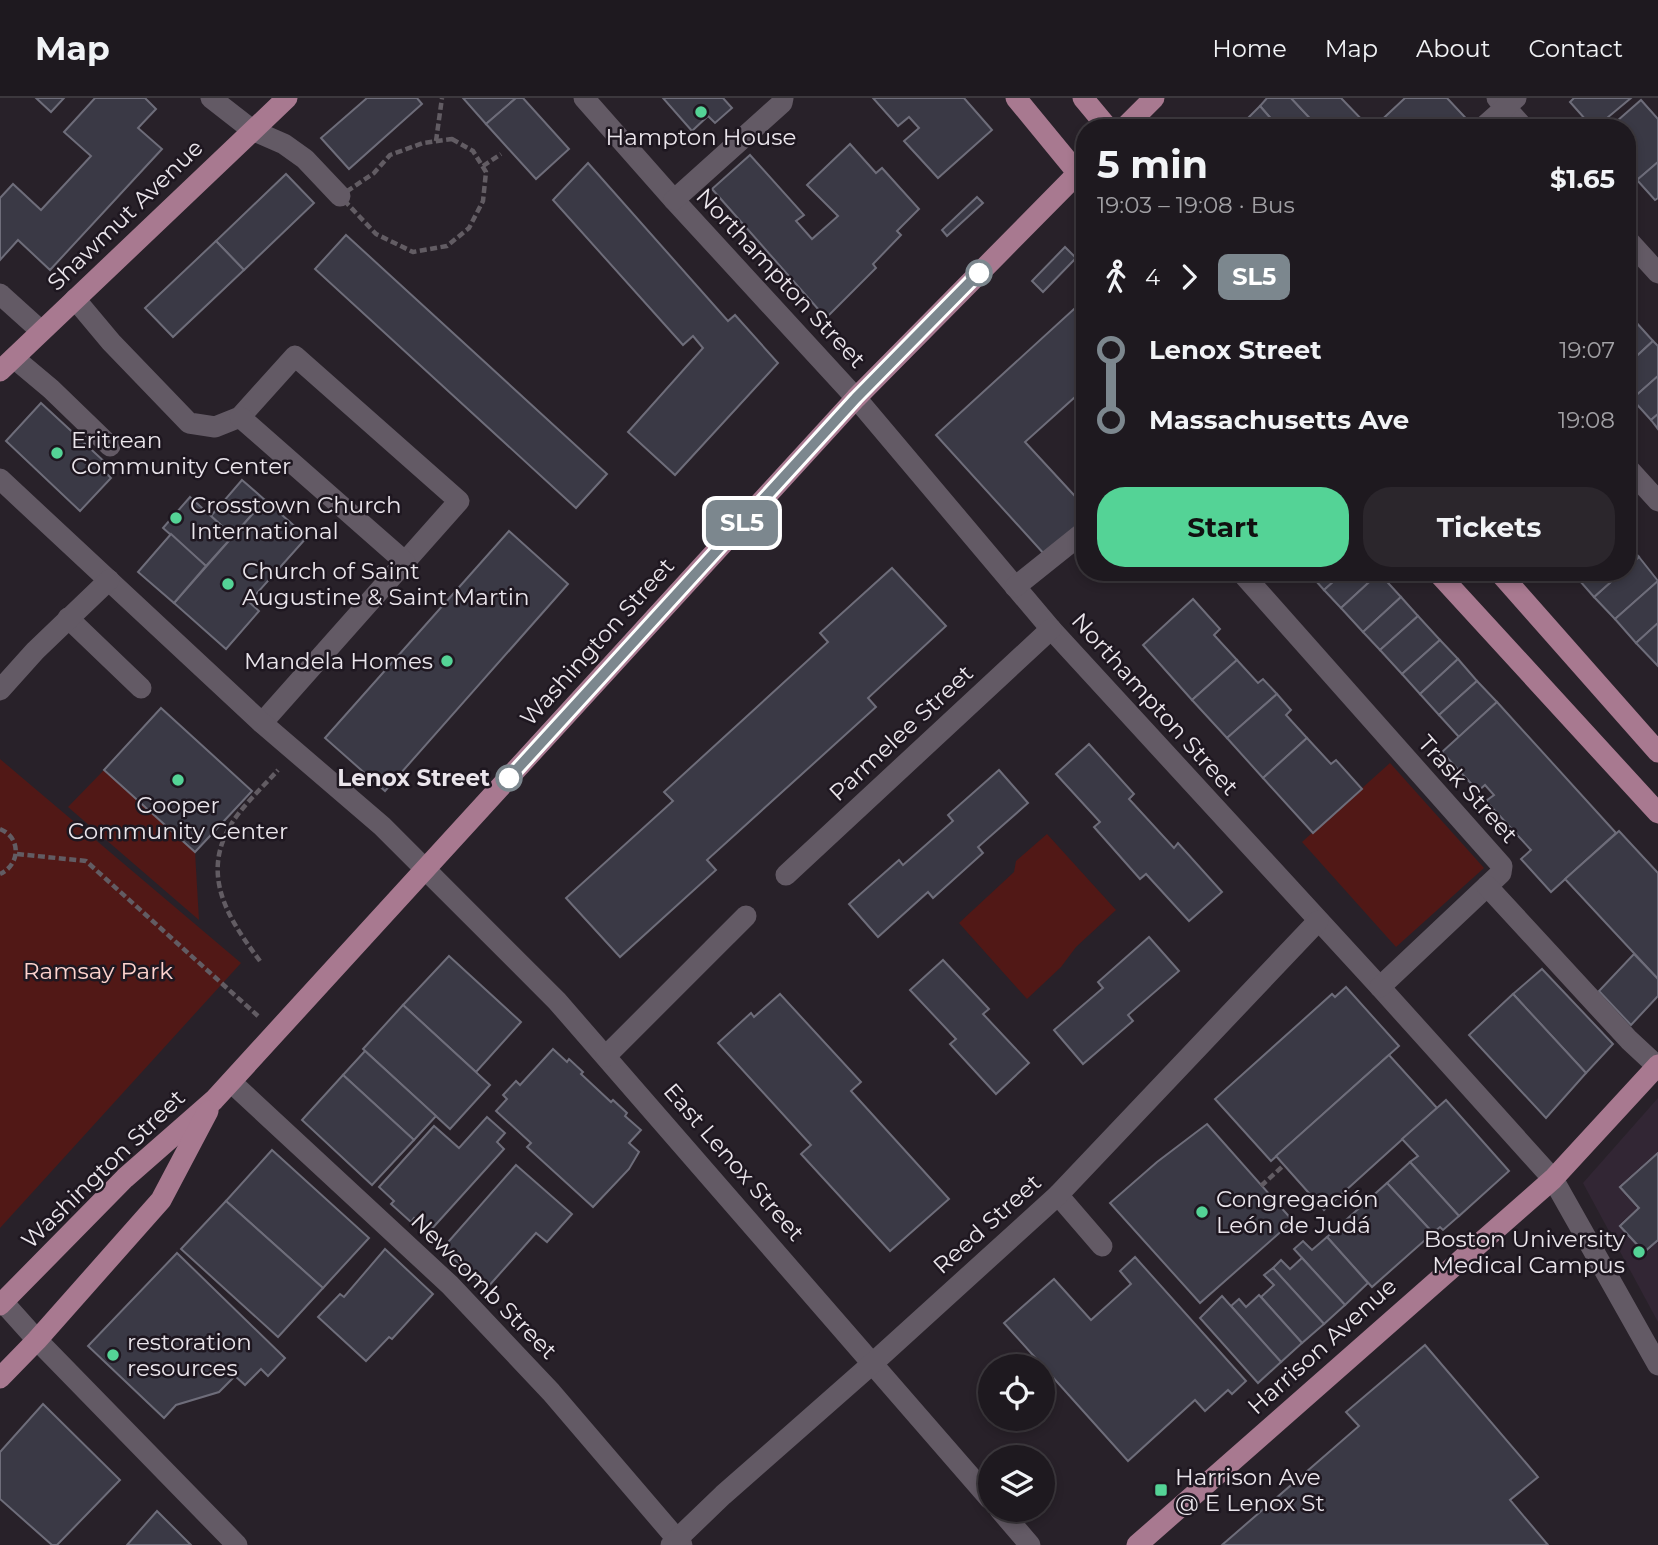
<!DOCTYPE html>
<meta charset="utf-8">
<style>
:root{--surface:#1e191f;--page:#2b262c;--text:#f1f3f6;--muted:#a1a0a4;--line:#3c383d;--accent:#54d396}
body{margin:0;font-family:Montserrat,sans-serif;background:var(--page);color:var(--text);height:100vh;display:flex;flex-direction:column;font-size:26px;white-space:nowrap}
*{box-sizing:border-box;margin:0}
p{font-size:23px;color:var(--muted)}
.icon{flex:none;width:38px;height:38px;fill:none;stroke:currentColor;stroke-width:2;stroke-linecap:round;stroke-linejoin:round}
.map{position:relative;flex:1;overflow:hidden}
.drawer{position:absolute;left:1076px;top:21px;width:560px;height:462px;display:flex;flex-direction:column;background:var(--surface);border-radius:28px;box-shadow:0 4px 10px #0003,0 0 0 2px var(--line)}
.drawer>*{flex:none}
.badge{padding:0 14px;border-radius:10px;font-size:24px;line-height:46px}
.buttons{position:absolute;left:978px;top:1256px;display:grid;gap:14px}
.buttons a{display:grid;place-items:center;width:77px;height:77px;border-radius:50%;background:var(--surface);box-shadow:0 4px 10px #0003,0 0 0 2px var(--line);font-size:35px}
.map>.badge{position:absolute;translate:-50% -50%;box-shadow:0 0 0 4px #fff}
.legs{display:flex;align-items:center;gap:10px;height:77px;padding:0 21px;font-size:23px}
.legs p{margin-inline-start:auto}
.overview{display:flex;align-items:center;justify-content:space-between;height:119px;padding:0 21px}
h1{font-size:38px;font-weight:700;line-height:52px}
.primary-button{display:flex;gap:14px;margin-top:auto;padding:14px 21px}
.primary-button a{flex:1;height:80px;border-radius:28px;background:var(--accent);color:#111;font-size:28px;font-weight:700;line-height:80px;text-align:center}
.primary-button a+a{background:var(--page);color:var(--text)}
ul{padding:0 21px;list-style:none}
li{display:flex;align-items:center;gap:24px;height:70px;font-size:26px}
li i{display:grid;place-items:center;width:10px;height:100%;margin:0 9px;background:currentColor}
li i::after{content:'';width:18px;height:18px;margin:-9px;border:5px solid;border-radius:50%;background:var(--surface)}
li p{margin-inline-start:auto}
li:first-child i{background:linear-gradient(#0000 50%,currentColor 0)}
li:last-child i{background:linear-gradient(currentColor 50%,#0000 0)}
header{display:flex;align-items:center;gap:42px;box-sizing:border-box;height:98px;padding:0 35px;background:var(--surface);border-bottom:2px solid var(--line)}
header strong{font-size:33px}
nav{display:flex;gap:38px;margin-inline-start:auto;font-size:24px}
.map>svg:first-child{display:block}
.built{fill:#322634}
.green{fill:#511816}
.building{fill:#3a3945;stroke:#6e6d7a;stroke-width:2}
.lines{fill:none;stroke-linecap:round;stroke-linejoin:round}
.path{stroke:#625c63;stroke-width:4.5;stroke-dasharray:7 3.5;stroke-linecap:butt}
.minor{stroke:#635a65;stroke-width:21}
.major{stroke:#a87990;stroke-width:21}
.line-1-casing{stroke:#fff;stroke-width:16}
.line-1{stroke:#7c878e;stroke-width:10}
.poi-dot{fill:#54d396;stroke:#1e1720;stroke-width:2.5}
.stop-1-dot{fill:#fff;stroke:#7c878e;stroke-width:3.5}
.labels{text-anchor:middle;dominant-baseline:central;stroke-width:5;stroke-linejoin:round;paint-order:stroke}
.poi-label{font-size:23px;fill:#eae5eb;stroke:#1e1720;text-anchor:start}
.street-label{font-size:23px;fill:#eae5eb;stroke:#1e1720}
.stop-label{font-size:23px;font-weight:bold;fill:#eae5eb;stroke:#1e1720;text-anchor:end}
.park-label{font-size:23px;fill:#fed3ce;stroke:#1e1720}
</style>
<header>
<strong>Map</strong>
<nav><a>Home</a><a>Map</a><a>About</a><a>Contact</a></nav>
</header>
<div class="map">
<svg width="1658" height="1447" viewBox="0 0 1658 1447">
<rect width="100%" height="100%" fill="#282129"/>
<path class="built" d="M1658,1000v224l-75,-139z"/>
<g class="green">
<path d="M0,661l241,204 -241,265z"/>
<path d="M1390,665l94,105 -88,79 -94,-105z"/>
<path d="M104,672l91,82 4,68 -131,-113z"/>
<path d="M1047,736l69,76 -40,37 -15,20 -34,32 -68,-76 55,-51 2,-11z"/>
</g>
<g class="building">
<path d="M36,0h28l-13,14z"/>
<path d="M95,0h50l11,11 -18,19 24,21 -112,121 -32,-30 -18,20v-62l13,-14 28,26 50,-54 -27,-24z"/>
<path d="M367,0h50l5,6 -73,65 -28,-31z"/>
<path d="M463,0h53l-30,26z"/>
<path d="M516,0h7l46,51 -33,30 -50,-55z"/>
<path d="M663,0h60l9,10 -17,15 -7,-7 -16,15z"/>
<path d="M873,0h91l28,32 -54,48 -34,-37 15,-13 -10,-11 -11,9z"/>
<path d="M1267,0h24l28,30h-40l-19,-22z"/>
<path d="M1291,0h50l27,28 -2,2h-47z"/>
<path d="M1405,0h42l28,30h-102z"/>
<path d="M1574,0h57l-36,30h-2l-23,-26z"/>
<path d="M1641,2l17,19v43l-21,18 -9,-12v-40h-19z"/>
<path d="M1260,8l19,22h-41z"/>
<path d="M850,46l26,29 6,-5 37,41 -22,22 4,4 -28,29 3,4 -50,50 -114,-129 38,-34 54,60 -8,6 16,18 26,-23 -31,-31z"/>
<path d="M1658,64v36l-3,2 -18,-20z"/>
<path d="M588,65l140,158 7,-6 43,48 -103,112 -47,-43 75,-84 -10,-12 -10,9 -130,-145z"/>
<path d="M286,76l28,29 -70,67 -28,-29z"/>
<path d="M977,99l6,6 -36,33 -5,-6z"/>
<path d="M346,137l261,239 -31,34 -261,-239z"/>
<path d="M216,143l28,29 -71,67 -28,-29z"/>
<path d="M1065,149l11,11 -33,34 -11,-11z"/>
<path d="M1085,201v89l-60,54 60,65v11l-40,37 -109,-120z"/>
<path d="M1634,222l19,21 -25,23v-39z"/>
<path d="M1653,243l5,5v30l-26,23 -4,-4v-31z"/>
<path d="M1658,278v38l-7,6 -19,-21z"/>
<path d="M41,305l67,62 -5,5 8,8 -31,33 -74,-70z"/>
<path d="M1658,316v15l-7,-9z"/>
<path d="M242,382l23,20 -32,36 -22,-20z"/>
<path d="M190,399l43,39 -27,30 -43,-38z"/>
<path d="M265,402l42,37 -58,65 10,9 -33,38 -52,-46z"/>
<path d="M509,433l59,53 -183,207 -60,-53z"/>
<path d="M171,436l35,32 -32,37 -36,-31z"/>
<path d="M1628,447l11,12 -11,10z"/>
<path d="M1639,459l19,24 -43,38 -21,-22 28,-25h6v-5z"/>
<path d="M892,470l54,58 -78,72 8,9 -169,153 9,10 -96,87 -54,-59 107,-97 -9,-9 164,-150 -8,-9z"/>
<path d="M1308,474h36l-20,18z"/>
<path d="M1344,474l35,1 -38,35 -17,-18z"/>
<path d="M1572,474h50l-28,25z"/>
<path d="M1379,475l22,24 -38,35 -22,-24z"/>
<path d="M1658,483v42l-22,20 -21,-24z"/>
<path d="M1401,499l17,19 -38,34 -17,-18z"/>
<path d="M1193,501l27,30 -6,6 23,25 -45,40 -49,-55z"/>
<path d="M1418,518l22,24 -38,34 -22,-24z"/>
<path d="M1658,525v43l-22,-23z"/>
<path d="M1440,542l18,19 -38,35 -18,-20z"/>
<path d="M1458,561l19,22 -38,34 -19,-21z"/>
<path d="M1237,562l21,23 5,-4 14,15 -50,44 -35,-38z"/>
<path d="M1477,583l20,21 -38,35 -20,-22z"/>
<path d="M1277,596l14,16 -5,5 21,23 -44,40 -36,-40z"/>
<path d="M1497,604l119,131 -65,59 -30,-33 10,-9 -45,-49 8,-6 -9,-10 -7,6 -36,-39z"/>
<path d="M161,610l91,83 -57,61 -91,-82z"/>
<path d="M1307,640l24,26 5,-4 26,29 -49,44 -50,-55z"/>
<path d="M1089,646l45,50 -5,5 45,49 4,-5 44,49 -33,29 -43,-47 -6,5 -46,-52 6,-5 -44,-48z"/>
<path d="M999,672l29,33 -50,44 5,6 -50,45 -5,-6 -50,45 -29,-33 50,-44 4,5 50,-44 -5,-6z"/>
<path d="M1619,733l39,42v106l-93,-100z"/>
<path d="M1149,839l30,34 -51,44 5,6 -50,43 -29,-34 49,-42 -5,-6z"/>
<path d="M1634,856l24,25v17l-27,29 -32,-34z"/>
<path d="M449,858l72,66 -45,50 -73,-67z"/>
<path d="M943,862l46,49 -6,5 46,49 -33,31 -46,-50 6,-5 -46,-49z"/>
<path d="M1542,871l71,75 -27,29 -73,-79z"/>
<path d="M1346,889l53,59 -128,115 -56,-62 117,-105 3,3z"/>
<path d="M780,896l81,88 -10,9 98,108 -59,52 -89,-97 10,-9 -93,-102 33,-30 3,4z"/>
<path d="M1513,896l73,79 -40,45 -77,-83z"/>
<path d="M403,907l87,80 -40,44 -87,-80z"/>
<path d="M553,951l14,13 2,-3 14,13 -2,2 30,28 2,-2 14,13 -2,3 16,14 -12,13 10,9 -10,17 -36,38 -66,-60 4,-4 -35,-32 11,-12 -4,-4 13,-14 4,4z"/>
<path d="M365,953l71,65 -22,24 -71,-65z"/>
<path d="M1389,957l48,53 -113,102 -48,-54z"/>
<path d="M343,977l71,65 -42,45 -70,-65z"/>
<path d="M1446,1002l63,71 -50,45 -49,-54 8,-6 -16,-17z"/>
<path d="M487,1019l18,16 -8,9 7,7 -75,83 -15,-14 -3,4 -20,-18 3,-3 -15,-14 55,-61 25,22z"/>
<path d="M1207,1026l86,97 -93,82 -90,-100 47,-41z"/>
<path d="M272,1052l97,88 -46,50 -97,-87z"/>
<path d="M1658,1055v87l-14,12 -24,-26 19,-18 -19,-21z"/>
<path d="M1658,1055v87l-14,12 -24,-26 19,-18 -19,-21z"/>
<path d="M1410,1064l49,54 -16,14 -3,-3 -7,6 -46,-50z"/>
<path d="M516,1067l56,49 -25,28 -11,-9 -49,55 -45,-39z"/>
<path d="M1387,1085l46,50 -61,54 -45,-50z"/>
<path d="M226,1103l97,87 -45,49 -97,-88z"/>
<path d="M1327,1139l41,46 -23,22 -51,-56 9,-8 9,9z"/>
<path d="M385,1151l48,45 -41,45 -3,-2 -23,24 -48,-44 22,-23 4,3z"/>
<path d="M177,1155l108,105 -17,18 -7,-7 -16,16 -10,-9 -16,16 -43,13 -12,13 -76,-72z"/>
<path d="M1135,1159l111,124 -14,13 -4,-4 -23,21 -10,-11 -67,61 -124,-138 50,-44 37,41 40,-36 -11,-13z"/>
<path d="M1302,1160l43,47 -21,19 -51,-56 8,-8 9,9z"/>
<path d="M1273,1170l51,56 -22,19 -41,-46 13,-12 -10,-10z"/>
<path d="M1259,1197l43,48 -21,19 -50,-56 8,-7 7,8z"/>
<path d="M1222,1198l59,66 -23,21 -58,-65z"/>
<path d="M1425,1247l113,132 -28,23 38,45h-326l137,-119 -13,-14z"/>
<path d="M43,1306l77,76 -63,65h-5l-52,-46v-47z"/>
<path d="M157,1413l34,34h-64z"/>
</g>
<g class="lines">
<g class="path">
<path d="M452,41l21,12 13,21 -3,29 -14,27 -22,18 -34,6 -37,-18 -36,-38 34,-23 16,-18 33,-12z"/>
<path d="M436,43l6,-43"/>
<path d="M483,68l18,-12"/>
<path d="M0,731c22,9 20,36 0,45"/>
<path d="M17,756l69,7 172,155"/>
<path d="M260,863c-30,-40 -59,-83 -31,-133 10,-19 34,-41 49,-58"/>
<path d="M1261,1088l23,-21"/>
</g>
<g class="minor">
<path d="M211,0l41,32 32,14 21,15 35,37"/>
<path d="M584,0l90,102 182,198 195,231 329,358 173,192 105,186"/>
<path d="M1497,0l27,30"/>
<path d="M1482,30l34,-30"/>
<path d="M674,102l108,-97 1,-5"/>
<path d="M1628,142l30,33"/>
<path d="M0,196l41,37"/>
<path d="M75,201l36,43 78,81 26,4 25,-10 55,-61 164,145 -197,222"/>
<path d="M14,260l37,31 59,57"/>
<path d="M240,319l165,145"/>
<path d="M1628,370l30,33"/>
<path d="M0,381l262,244 120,103 175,175 433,498"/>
<path d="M1241,474l261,294 -1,7 -121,114"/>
<path d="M1015,489l70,-56"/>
<path d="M68,520l73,70"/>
<path d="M0,592l35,-39 74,-71"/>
<path d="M786,777l265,-246"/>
<path d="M1487,788l142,154 28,26"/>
<path d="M606,958l140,-140"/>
<path d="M231,984l219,203 101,107 131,153"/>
<path d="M1058,1097l44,51"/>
<path d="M3,1204l34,38 200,205"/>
<path d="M1000,1412l30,35"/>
<path d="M671,1447l52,-50 150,-132 185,-168 260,-274"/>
</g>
<g class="major">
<path d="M1016,0l69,84"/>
<path d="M1083,0l25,30"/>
<path d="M1124,30l30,-30"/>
<path d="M0,273l287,-273"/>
<path d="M1437,474l221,241"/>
<path d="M1499,474l159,180"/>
<path d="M0,1207l125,-127 89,-78 642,-702 229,-232"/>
<path d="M0,1280l37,-38 124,-140 47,-89"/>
<path d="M1137,1447l416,-366 105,-114"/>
</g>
</g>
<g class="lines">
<g class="line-1-casing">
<path id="line-1" d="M509,680l347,-380 123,-125"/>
</g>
<use href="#line-1" class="line-1"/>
</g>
<g class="poi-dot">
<circle cx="701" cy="14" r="7"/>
<circle cx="57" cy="355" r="7"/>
<circle cx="176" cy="420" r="7"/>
<circle cx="228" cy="486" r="7"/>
<circle cx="447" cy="563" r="7"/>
<circle cx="178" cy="682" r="7"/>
<circle cx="1202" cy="1114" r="7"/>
<circle cx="1639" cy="1154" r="7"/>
<circle cx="113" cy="1257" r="7"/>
<rect x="1154" y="1385" width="14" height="14" rx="3.5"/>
</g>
<g class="stop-1-dot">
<circle cx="979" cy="175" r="12"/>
<circle cx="509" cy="680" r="12"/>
</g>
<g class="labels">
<g class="poi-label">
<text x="701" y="39" text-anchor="middle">Hampton House</text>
<text x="71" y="342">Eritrean<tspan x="71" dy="26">Community Center</tspan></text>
<text x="190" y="407">Crosstown Church<tspan x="190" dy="26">International</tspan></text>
<text x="242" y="473">Church of Saint<tspan x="242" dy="26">Augustine &amp; Saint Martin</tspan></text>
<text x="433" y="563" text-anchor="end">Mandela Homes</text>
<text x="178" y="707" text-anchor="middle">Cooper<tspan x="178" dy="26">Community Center</tspan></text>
<text x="1216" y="1101">Congregación<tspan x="1216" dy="26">León de Judá</tspan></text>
<text x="1625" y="1141" text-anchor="end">Boston University<tspan x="1625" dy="26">Medical Campus</tspan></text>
<text x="127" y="1244">restoration<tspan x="127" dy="26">resources</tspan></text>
<text x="1175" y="1379">Harrison Ave<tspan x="1175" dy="26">@ E Lenox St</tspan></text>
</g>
<g class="street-label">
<text transform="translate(125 117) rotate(-44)">Shawmut Avenue</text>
<text transform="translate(781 180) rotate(47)">Northampton Street</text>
<text transform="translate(597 544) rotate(-48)">Washington Street</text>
<text transform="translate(1155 606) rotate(48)">Northampton Street</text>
<text transform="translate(901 635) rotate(-43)">Parmelee Street</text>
<text transform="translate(1468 691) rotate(48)">Trask Street</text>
<text transform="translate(734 1064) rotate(49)">East Lenox Street</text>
<text transform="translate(103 1071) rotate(-44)">Washington Street</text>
<text transform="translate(987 1126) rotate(-42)">Reed Street</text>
<text transform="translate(484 1188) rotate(45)">Newcomb Street</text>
<text transform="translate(1322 1248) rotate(-42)">Harrison Avenue</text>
</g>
<g class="stop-label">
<text x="490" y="680">Lenox Street</text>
</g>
<g class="park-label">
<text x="98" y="873">Ramsay Park</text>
</g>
</g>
</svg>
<div class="buttons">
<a><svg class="icon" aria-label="locate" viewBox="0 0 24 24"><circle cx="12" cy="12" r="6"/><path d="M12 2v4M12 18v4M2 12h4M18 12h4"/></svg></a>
<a><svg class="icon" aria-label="layers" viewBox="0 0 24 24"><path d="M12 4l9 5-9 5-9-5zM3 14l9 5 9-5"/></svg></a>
</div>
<b class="badge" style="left:742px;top:425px;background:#7c878e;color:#fff">SL5</b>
<section class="drawer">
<div class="overview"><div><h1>5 min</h1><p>19:03 – 19:08 · Bus</p></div><b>$1.65</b></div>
<div class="legs"><svg class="icon" aria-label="walk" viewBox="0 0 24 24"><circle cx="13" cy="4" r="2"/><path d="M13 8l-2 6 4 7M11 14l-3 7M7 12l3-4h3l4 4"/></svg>4<svg class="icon" aria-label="forward" viewBox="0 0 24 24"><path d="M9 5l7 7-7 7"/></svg><b class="badge" style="background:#7c878e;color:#fff">SL5</b></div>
<ul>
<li><i style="color:#7c878e"></i><b>Lenox Street</b><p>19:07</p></li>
<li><i style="color:#7c878e"></i><b>Massachusetts Ave</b><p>19:08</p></li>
</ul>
<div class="primary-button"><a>Start</a><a>Tickets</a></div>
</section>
</div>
